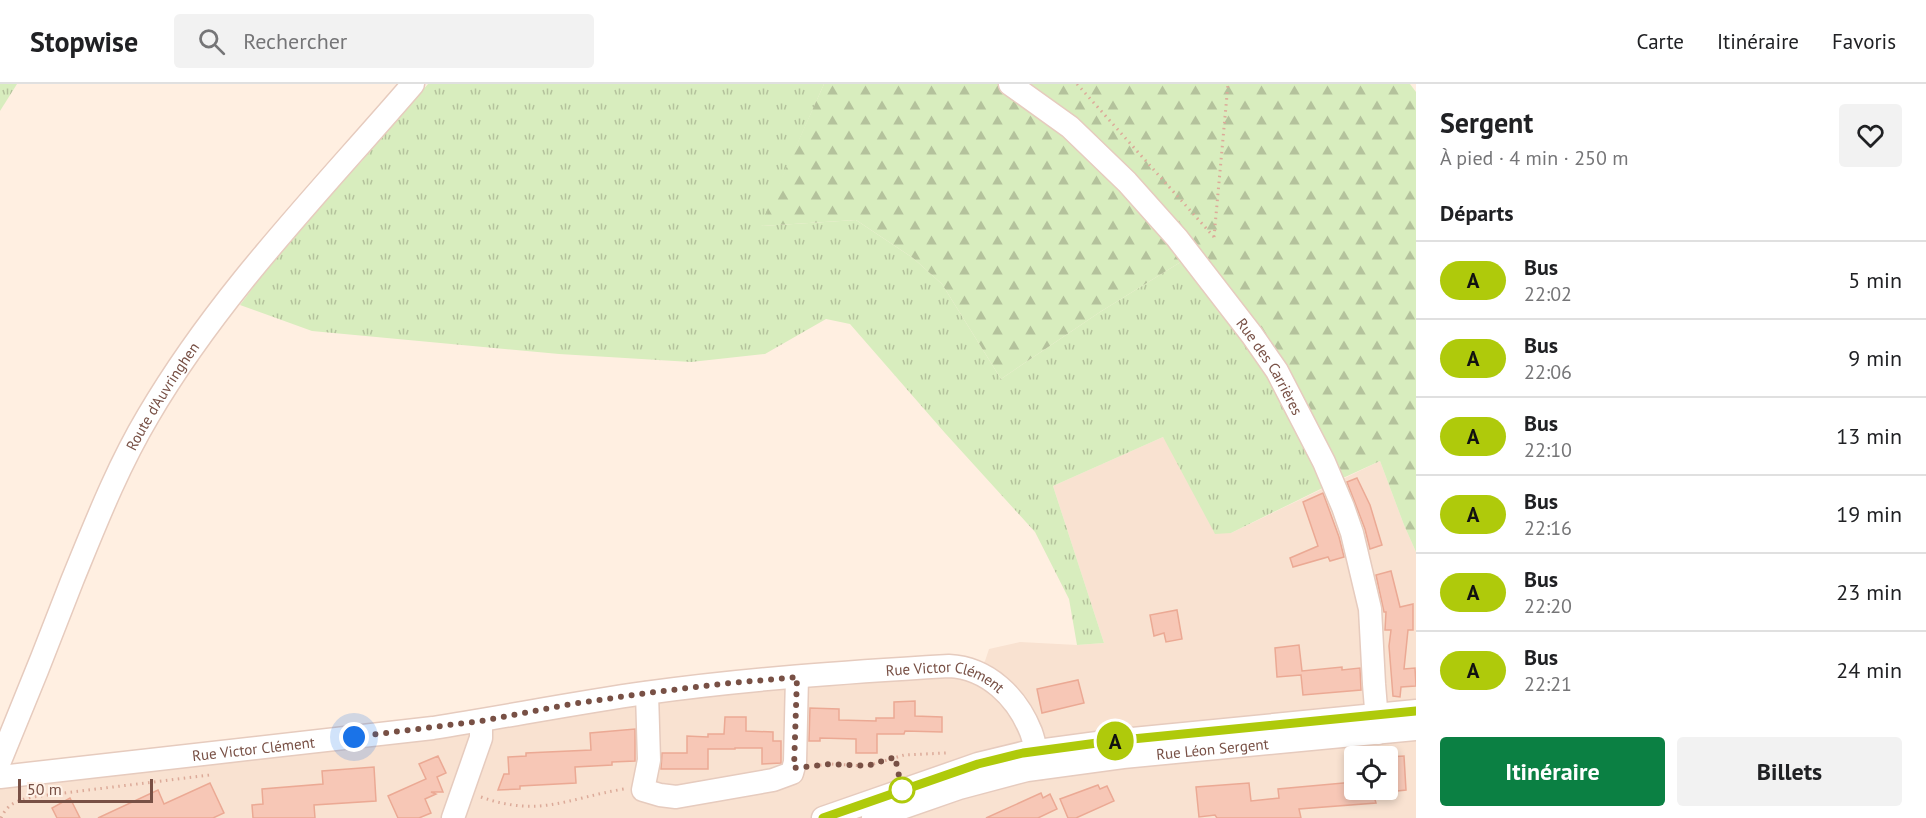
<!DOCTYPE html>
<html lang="fr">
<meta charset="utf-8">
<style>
:root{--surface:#fff;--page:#f2f2f2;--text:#202124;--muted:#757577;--line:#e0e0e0;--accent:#0b8043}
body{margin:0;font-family:"PT Sans",sans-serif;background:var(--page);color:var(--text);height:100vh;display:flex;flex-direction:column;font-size:22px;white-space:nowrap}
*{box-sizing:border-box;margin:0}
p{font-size:20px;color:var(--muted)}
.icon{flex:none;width:33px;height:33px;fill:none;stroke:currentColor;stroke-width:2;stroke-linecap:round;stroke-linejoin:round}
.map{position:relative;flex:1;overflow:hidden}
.panel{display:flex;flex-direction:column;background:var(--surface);width:510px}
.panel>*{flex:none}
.badge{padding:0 12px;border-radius:20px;font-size:21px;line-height:39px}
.fabs{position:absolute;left:1344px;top:662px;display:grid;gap:12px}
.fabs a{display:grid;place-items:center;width:54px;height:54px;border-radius:6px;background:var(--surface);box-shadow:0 3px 9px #0003;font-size:30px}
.scale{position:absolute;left:18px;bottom:15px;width:135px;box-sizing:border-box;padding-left:6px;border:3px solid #785045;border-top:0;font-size:16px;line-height:21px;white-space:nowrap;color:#785045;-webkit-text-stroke:4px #fff3e9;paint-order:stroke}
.you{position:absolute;width:30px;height:30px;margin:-15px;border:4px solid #fff;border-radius:50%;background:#1a73e8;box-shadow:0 0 0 9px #1a73e833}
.map>.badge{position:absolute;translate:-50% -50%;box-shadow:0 0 0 3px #fff}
h2{padding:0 24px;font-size:22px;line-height:54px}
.round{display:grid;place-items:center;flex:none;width:63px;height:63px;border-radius:6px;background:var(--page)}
.head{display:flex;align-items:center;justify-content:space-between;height:102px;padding:0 24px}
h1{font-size:28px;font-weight:600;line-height:45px}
.cta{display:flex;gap:12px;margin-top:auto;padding:12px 24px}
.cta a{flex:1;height:69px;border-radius:6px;background:var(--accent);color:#fff;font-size:24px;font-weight:600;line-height:69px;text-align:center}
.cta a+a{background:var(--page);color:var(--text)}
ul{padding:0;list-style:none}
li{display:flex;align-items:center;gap:18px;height:78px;padding:0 24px;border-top:2px solid var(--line)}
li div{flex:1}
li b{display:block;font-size:22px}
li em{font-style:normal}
li .badge{min-width:66px;font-weight:700;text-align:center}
header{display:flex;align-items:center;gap:36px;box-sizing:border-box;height:84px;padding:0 30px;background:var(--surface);border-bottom:2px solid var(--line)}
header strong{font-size:28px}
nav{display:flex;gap:33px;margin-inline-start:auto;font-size:21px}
.search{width:420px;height:54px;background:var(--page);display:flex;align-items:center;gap:15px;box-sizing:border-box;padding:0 21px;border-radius:6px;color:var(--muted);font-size:22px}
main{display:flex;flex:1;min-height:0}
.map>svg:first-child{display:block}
.residential{fill:#f9e2d1;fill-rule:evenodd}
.grass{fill:url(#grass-tufts)}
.forest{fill:url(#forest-firs)}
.building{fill:#f7c7b6;stroke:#eba994;stroke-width:1.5}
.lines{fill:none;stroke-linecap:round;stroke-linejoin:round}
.minor-casing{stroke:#e6cbbe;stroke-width:25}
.path{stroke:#dcaa99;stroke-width:3;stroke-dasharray:1.5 4.5;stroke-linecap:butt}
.minor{stroke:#fff;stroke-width:22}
.line-casing{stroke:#fff;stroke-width:14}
.line{stroke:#afca0b;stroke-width:9}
.walk{stroke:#785045;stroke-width:6;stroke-dasharray:0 10.8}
.stop-dot{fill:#fff;stroke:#afca0b;stroke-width:3}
.labels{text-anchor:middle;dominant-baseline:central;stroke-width:6;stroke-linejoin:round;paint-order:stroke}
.street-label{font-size:15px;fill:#785045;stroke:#fff3e9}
</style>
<header>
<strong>Stopwise</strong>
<div class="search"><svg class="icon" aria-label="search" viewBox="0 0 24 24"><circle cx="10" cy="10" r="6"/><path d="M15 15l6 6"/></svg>Rechercher</div>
<nav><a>Carte</a><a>Itinéraire</a><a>Favoris</a></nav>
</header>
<main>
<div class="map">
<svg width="1416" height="734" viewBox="0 0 1416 734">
<defs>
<pattern id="grass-tufts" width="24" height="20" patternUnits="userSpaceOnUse" patternTransform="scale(1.5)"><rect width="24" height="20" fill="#d8edbe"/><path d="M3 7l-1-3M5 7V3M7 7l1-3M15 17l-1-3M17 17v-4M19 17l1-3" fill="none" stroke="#b4c29c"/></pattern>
<pattern id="forest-firs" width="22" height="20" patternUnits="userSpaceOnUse" patternTransform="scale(1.5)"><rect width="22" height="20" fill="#d8edbe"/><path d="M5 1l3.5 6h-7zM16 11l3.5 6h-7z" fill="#b4c29c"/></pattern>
</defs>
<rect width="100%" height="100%" fill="#ffefe1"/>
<path class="residential" d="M1163,353l68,96 149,-72 24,64 12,27v266h-1416v-41l572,-73 403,-34 10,-9 4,-12 31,-7 57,3 27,-2 -51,-157zM1354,672h34v33h-34z"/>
<g class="grass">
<path d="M0,0h17l-17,27z"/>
<path d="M428,0h396l-63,142 95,-6 57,38 29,26 59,95 99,-67 100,-62 91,124 52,104 -112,55 -16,1 -52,-97 -110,49 51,157 -27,2 -8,-46 -34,-67 -90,-99 -95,-109 -24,-5 -61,35 -74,8 -132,-8 -247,-23 -72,-26 46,-62 41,-46 34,-35z"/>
</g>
<path class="forest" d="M824,0h586l6,8v460l-12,-27 -24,-64 -37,17 -52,-104 -91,-124 -100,62 -99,67 -59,-95 -29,-26 -57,-38 -96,6z"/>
<g class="building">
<path d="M1357,394l13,27 12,40 -12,4 -5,-20 -18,-47z"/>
<path d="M1323,409l16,44 5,20 -14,4 -2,-4 -35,10 -3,-9 28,-12 -15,-44z"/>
<path d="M1391,487l9,36 13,-3v26h-5l-4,39 11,-1 1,18 -15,1 -1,10 -7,-1 -4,-50 2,-16h-6l1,-18h-2l-8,-37z"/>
<path d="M1177,526l5,29 -16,3 -2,-9 -10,3 -4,-21z"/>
<path d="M1299,561l3,26 40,-4v3l18,-2 1,22 -58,5 -2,-20 -24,2 -2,-29z"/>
<path d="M1078,596l6,23 -42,10 -5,-24z"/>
<path d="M915,617v15l27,1v15l-37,-1 -1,3h-27v19h-21v-14l-36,-1v3h-11l1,-33 29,1v11l37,1v-3h18v-16z"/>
<path d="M725,633h21v14l27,1v9h8v22l-19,1v-16h-27v1h-27v20h-47l1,-16h25v-17l21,1v-3h16z"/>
<path d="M635,645v32l-23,1v3l-37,2 1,16 -56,3v3l-22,1 6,-16h5l-1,-17 18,-1v-3l65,-3 -1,-17z"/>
<path d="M438,672l8,17 -9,4 6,15h-12l5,2 -11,5 6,14 -12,5h-21l-10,-22 38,-17 -7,-15z"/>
<path d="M1404,672l2,34 -18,2v-35z"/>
<path d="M374,683l2,34 -62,4 1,13h-62l-1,-13 11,-1 -1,-15 61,-5 -1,-13z"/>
<path d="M1354,698v7h18l4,14 -77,6 2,9h-84l-2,-3 -16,2 -3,-30 53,-4 2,18 28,-3 -1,-9z"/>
<path d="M210,699l14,30 -11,5h-115l60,-28 6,14z"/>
<path d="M1098,701l2,4 7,-3 7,15 -38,17h-8l-8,-19z"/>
<path d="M1041,709l2,5 7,-4 7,15 -19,9h-52z"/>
<path d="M70,714l10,20h-23l-5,-10z"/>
</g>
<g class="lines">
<g class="minor-casing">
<g id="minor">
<path id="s1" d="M1010,0l60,43 57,55 50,56 75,97 25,36 47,91 19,45 9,26 18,76 4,75 4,49"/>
<path d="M647,609l2,67 -6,30 17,5 16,2 97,-17 19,-7 3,-11 2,-85"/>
<path id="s2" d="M0,677c25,-60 49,-120 72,-180 23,-56 45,-113 76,-165 72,-123 173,-225 265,-332"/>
<path id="s3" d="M0,693l433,-49c71,-11 141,-25 212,-35 100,-14 202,-21 304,-27 39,2 68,31 82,66 4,11 6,24 9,36"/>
<path d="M453,734l28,-80v-17"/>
<path d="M823,734l155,-54 45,-11 89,-12 304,-30"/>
<path id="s4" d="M873,734l86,-30 68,-18 96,-13 293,-28"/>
</g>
</g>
<g class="path">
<path d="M1077,0l137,153"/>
<path d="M1214,153l14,-153"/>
<path d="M814,682l16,-2 37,2 37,-11 42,-2"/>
<path d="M481,713c59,21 87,1 143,-8"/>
<path d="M1,734c7,-15 16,-17 31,-21l178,-22"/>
</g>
<use href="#minor" class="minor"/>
</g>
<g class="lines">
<g class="line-casing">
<path id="line" d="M823,734l155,-54 45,-11 89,-12 304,-30"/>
</g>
<use href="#line" class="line"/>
<path class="walk" d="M354,653l127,-16 91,-17 75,-11 74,-9 76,-7 -3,91 37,-4 36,2 28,-9 7,33"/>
</g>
<circle class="stop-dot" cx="902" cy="706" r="12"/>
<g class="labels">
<g class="street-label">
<text stroke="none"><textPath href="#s1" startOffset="387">Rue des Carrières</textPath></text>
<text stroke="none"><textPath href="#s2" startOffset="400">Route d'Auvringhen</textPath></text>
<text stroke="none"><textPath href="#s3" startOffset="954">Rue Victor Clément</textPath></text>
<text stroke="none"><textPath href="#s3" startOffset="255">Rue Victor Clément</textPath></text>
<text stroke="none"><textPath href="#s4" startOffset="348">Rue Léon Sergent</textPath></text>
</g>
</g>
</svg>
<div class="fabs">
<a><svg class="icon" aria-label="locate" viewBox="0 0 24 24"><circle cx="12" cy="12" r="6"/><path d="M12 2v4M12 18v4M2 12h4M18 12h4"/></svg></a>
</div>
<div class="scale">50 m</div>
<div class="you" style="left:354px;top:653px"></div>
<b class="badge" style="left:1115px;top:657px;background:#afca0b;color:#111">A</b>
</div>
<section class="panel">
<div class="head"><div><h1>Sergent</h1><p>À pied · 4 min · 250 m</p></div><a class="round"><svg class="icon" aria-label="heart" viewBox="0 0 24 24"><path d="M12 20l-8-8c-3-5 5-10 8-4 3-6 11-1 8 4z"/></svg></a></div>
<h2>Départs</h2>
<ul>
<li><span class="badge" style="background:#afca0b;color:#111">A</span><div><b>Bus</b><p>22:02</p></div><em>5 min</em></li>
<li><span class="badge" style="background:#afca0b;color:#111">A</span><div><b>Bus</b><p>22:06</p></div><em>9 min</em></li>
<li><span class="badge" style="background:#afca0b;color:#111">A</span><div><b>Bus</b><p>22:10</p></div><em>13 min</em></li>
<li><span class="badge" style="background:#afca0b;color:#111">A</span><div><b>Bus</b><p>22:16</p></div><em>19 min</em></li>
<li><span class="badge" style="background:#afca0b;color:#111">A</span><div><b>Bus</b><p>22:20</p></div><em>23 min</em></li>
<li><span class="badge" style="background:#afca0b;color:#111">A</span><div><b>Bus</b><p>22:21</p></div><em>24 min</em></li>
</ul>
<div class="cta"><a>Itinéraire</a><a>Billets</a></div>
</section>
</main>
